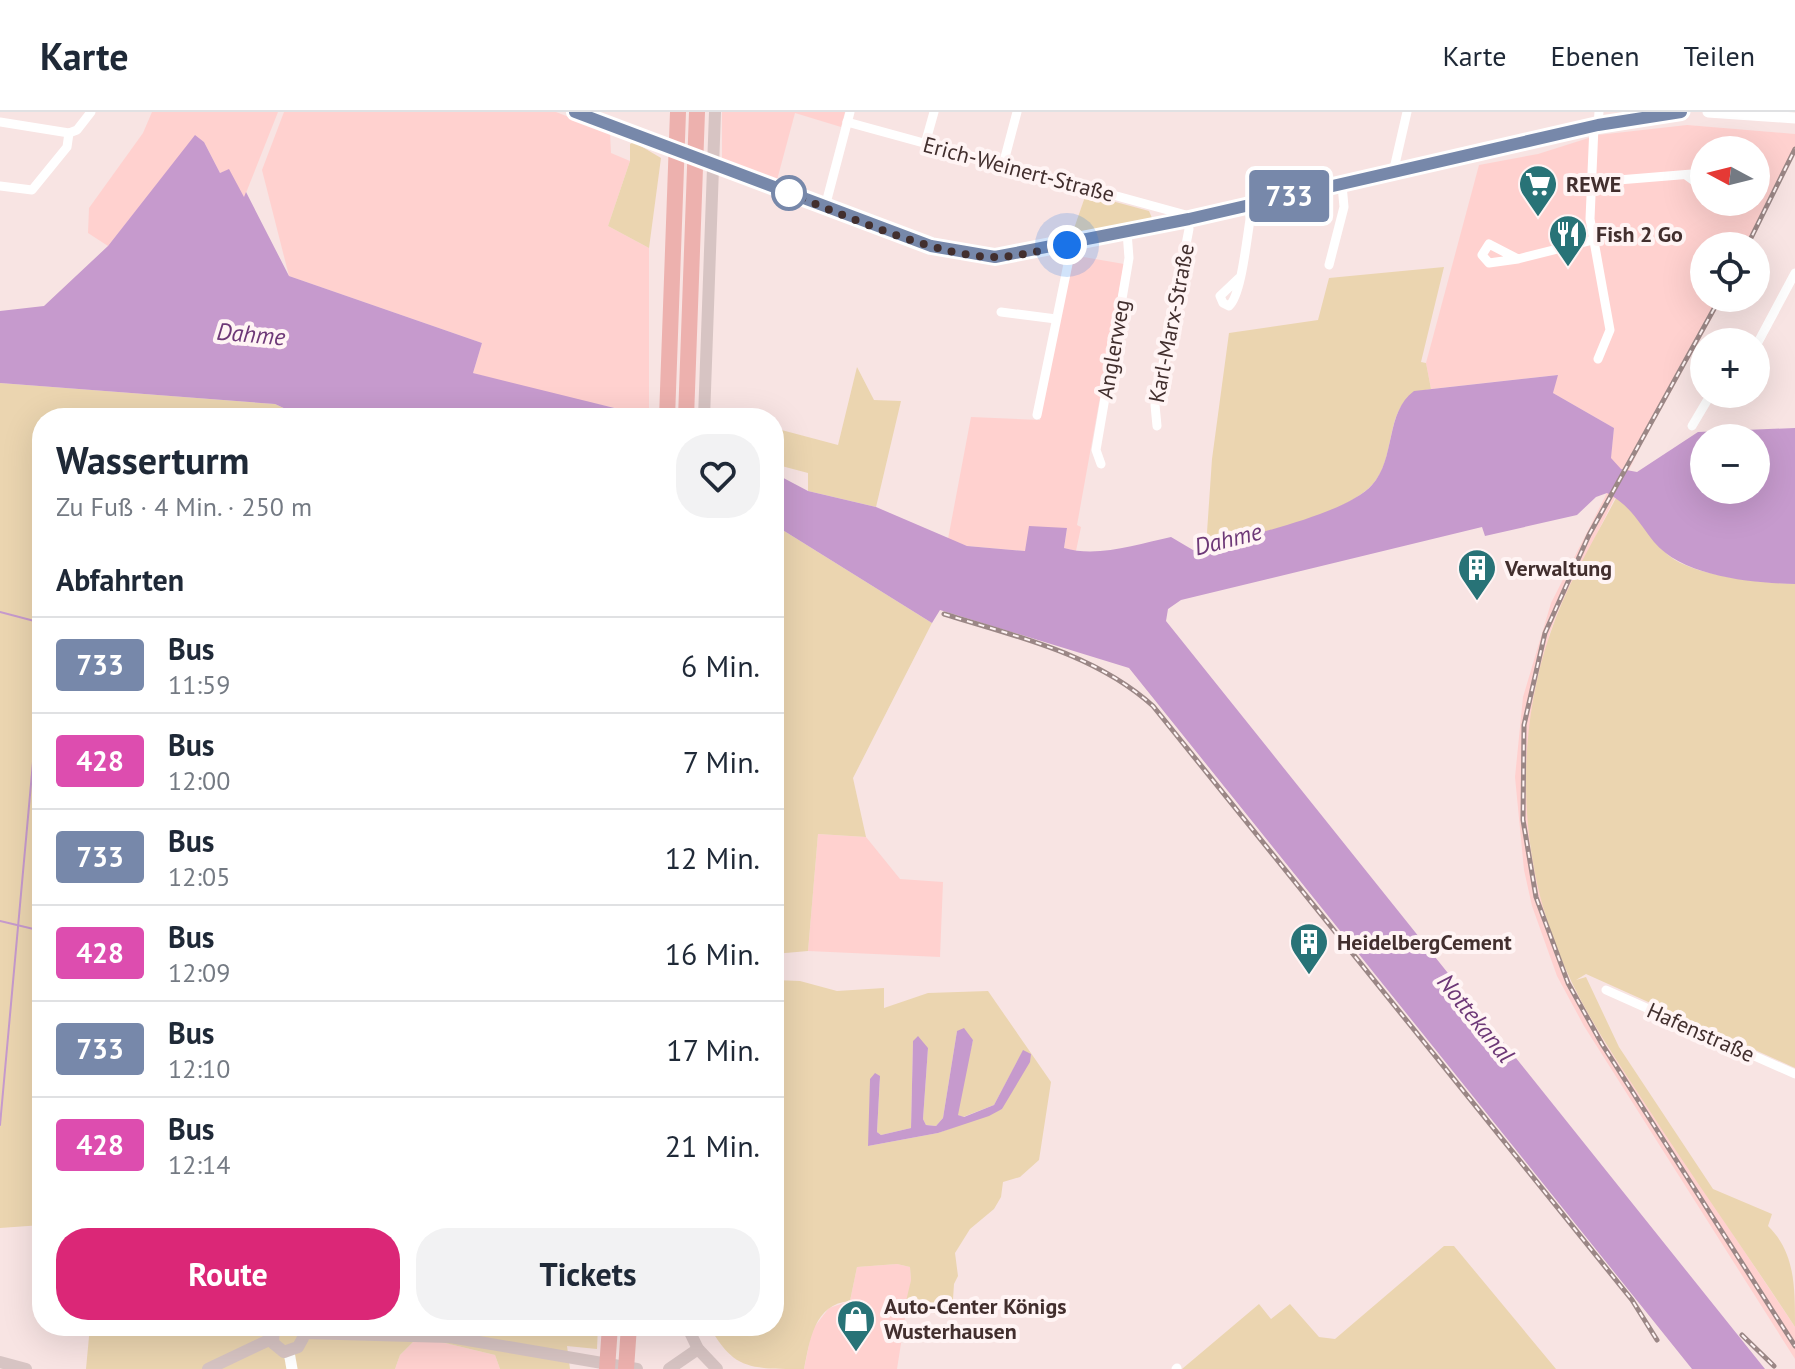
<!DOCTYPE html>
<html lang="de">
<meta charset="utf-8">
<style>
:root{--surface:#fff;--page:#f2f2f3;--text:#1f2937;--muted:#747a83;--line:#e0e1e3;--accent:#db2777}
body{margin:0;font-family:"PT Sans",sans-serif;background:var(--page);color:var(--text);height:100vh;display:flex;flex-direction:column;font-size:30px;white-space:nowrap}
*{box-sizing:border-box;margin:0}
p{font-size:26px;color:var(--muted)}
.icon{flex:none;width:44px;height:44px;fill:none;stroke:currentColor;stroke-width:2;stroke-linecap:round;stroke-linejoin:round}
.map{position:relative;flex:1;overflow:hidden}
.side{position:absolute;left:32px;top:296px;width:752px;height:928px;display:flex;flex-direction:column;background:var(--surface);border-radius:32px;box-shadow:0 8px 32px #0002}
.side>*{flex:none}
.badge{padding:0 16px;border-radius:6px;font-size:28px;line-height:52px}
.needle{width:52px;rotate:277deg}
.controls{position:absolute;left:1690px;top:24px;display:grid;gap:16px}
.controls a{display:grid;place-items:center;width:80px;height:80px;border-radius:50%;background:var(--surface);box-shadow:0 8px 32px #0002;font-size:40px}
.you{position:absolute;width:40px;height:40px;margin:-20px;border:6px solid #fff;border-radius:50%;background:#1a73e8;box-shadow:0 0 0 12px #1a73e833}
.map>.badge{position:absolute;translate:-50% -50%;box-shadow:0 0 0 4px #fff}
h2{padding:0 24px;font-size:30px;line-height:72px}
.round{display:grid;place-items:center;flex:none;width:84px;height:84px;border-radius:32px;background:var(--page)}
.headline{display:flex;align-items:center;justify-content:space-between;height:136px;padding:0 24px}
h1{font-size:38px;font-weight:600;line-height:60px}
.cta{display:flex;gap:16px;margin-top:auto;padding:16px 24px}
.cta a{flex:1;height:92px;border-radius:32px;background:var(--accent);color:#fff;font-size:32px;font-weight:600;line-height:92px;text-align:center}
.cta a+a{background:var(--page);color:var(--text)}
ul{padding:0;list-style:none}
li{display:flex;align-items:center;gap:24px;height:96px;padding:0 24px;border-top:2px solid var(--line)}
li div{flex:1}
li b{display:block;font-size:30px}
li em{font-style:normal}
li .badge{min-width:88px;font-weight:700;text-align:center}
header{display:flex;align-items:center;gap:48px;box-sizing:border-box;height:112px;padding:0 40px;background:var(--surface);border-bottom:2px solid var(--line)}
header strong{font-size:38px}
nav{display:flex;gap:44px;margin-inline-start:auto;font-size:28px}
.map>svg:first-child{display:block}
.built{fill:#ffd1cf;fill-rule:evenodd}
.green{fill:#ebd5b0;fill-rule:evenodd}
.water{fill:#c69acd;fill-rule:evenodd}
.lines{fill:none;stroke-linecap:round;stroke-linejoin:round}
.stream{stroke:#c69acd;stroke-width:2}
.minor{stroke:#fff;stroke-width:9}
.tertiary{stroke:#fff;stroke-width:11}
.secondary{stroke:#d7c4c3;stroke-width:12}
.motorway{stroke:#edb1ae;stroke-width:16}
.rail-casing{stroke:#9b8786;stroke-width:5}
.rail{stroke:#fff4f4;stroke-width:2;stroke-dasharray:6;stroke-linecap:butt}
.line-casing{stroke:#fff;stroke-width:18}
.line{stroke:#78a;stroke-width:12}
.walk{stroke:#422f2e;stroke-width:8;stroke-dasharray:0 14.4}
.stop-dot{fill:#fff;stroke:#78a;stroke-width:4}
.labels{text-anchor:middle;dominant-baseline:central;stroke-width:8;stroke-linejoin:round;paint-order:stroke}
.street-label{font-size:22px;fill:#422f2e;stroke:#fff4f4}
.poi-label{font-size:22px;font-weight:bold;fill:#422f2e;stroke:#fff4f4;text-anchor:start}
.water-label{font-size:24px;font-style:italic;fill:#6d3877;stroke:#fff4f4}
</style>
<header>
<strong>Karte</strong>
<nav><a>Karte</a><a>Ebenen</a><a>Teilen</a></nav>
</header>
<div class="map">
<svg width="1795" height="1257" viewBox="0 0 1795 1257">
<rect width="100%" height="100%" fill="#f8e4e3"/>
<g class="built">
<path d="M152,0h126l-34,86 -15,-28 -9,3 -16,-31 -9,-6 -87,110 -20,-13 1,-25 54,-75z"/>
<path d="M284,0h272l54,21 1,20 19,8 -22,65 41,22v167l-110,-23 -66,-19 9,-30 -193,-67 -27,-106z"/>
<path d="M722,0h123l-4,15 -46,-14 -18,67 -55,-21z"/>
<path d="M1687,13l108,9v18l-46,94h-45v52h19l-81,146 -83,165 -10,26 -19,211 17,77 24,60 34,60 190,284v32l-211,-333 -27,-50 -25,-70 -8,-36 -9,-93 8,-80 28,-94 56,-110 7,-65 -61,-35 4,-18 -126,14 -5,-26 53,-198 59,-11 60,-19zM1704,38h52v52h-52z"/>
<path d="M1072,143l52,9 -47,261 4,2 -5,24 -12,-3 3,-19 -42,22 -58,-5 -19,-7 23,-122 69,3z"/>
<path d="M818,722l48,3 34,42 43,3 -3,75 -132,-6z"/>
<path d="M897,1152l13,3 1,13 -14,89h-93l8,-39 17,-22 21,-7 7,-34z"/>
<path d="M413,1230h28l54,13 5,14h-105l5,-14z"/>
</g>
<g class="green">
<path d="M634,30l27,16 -12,90 -41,-22 22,-65v-17z"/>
<path d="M1086,82l63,17 3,7 -81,19z"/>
<path d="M1444,155l-23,95 5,1 5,26c-52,6 -30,68 -60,97 -35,34 -118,47 -165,61l6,-88 17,-126 89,-13 11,-42z"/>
<path d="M857,255l17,33 27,1 -25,106 -68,-16v-18l-34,-9v-36l64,17z"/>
<path d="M0,271l275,21 30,14h-263v807l-42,3z"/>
<path d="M1616,386c21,14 32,36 49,54 22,24 98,31 130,32v484l-209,-94 -10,6 10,-3 33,70 94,142 59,25 -4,12c27,26 27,60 27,101 -51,-78 -105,-153 -155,-231 -31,-47 -63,-95 -83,-148 -39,-98 -41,-215 -7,-314 16,-48 43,-92 66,-136z"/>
<path d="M781,417l151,94 -79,155 13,59 -48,-3 -10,117 -34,3v-423z"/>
<path d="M774,868l26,1 37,10 47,-3v20l44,-15 60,-2 63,91 -12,78 -19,17 -17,5 -2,15 -7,12 -24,20 -15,24 3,23 -4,8 -2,31 -48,-5 7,-30 -1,-13 -13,-3 -40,3 -7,34c-36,3 -40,39 -46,68 -57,0 -70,0 -95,-43h65zM957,919l16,9 -16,66 1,9 5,2 31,-12 29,-54 -21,58 -64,24 -70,13 12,-70 -3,56 4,3 30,-7 2,-86 15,6 -5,71 3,6 10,1 7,-8z"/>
<path d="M1444,1134h10l102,123h-374l77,-65 12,15 19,-15 29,33 16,2z"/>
<path d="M90,1214h508l-1,23 -30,-3 3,23h-70l-5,-14 -54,-13h-28l-13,13 -5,14h-309z"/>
</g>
<g class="water">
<path d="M195,23l9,7 16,31 9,-4 15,28 2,-5 43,84 193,67 -9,30 182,45h-350l-30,-14 -275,-21v-72l44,-5 64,-60z"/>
<path d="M1558,263l-5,18 61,35 -3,30 10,11 16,3 61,-40 97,-4v156c-42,-1 -112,-7 -141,-42 -15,-19 -24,-37 -47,-49l-11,4 -19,18 -92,21 -3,-9 -301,73 -13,9 -2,12 599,748h-73l-563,-701 -189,-58 -8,13 -151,-94h-7v-56l34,18 68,16 91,39 58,5 4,-25 38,2 -3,20c34,10 73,-4 107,-11l22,13c43,-12 151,-34 179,-65 24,-26 13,-73 42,-94zM1756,326v52h-52v-52z"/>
<path d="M964,916l9,12 -15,75 6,2 30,-12 29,-55 8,4 -1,8 -28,47 -13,7 -51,17 -70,13 2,-67 5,-6 5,3 -3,56 4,3 30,-7 2,-87 5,-5 10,12 -5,71 3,6 10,1 7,-8 14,-87z"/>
</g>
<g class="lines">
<g class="stream">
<path d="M0,500l42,11"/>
<path d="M0,809l42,10"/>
<path d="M0,1013l42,-462"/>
</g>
<g class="minor">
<path d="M0,10l69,11 8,-3 14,-18"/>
<path d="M847,10l339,93 3,14 -34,176 2,21"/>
<path d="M1598,13l1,-13"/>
<path d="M1594,14l-4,93 20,111 -12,29"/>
<path d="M925,32l9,-32"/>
<path d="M1003,53l14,-53"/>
<path d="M1393,61l14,-61"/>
<path d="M1686,63l18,13"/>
<path d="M1594,70l110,-9"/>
<path d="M0,74l32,4 35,-43 2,-14"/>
<path d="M825,95l25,-95"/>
<path d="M1518,147l-29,4 -7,-8 7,-11 29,15 75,-19"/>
<path d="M1329,153l15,-58 -2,-22"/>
<path d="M1239,166l-19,18 3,7 6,3c13,-11 18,-72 22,-92l-1,-9"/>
<path d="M1001,200l55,7"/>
<path d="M1756,234l39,-73"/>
<path d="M1756,256v11"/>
<path d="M1037,303l31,-151 -1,-19"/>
<path d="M1692,314l19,-32"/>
<path d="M1101,352l-5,-14 33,-192 -2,-26"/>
<path d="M1606,878l189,84"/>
<path d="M1176,1257l1,-1"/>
</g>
<g class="tertiary">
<path d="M575,0l356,134 64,11 194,-38 409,-94 87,-13"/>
<path d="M1708,0l87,6"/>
<path d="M289,1240l3,17"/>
</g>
<g class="secondary">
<path d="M704,306l11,-306"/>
<path d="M274,1214l-1,17 11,9 14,-5 5,-9 -1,-9"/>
<path d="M687,1214l11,23 19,20"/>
<path d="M303,1221l147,4 187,32"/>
<path d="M0,1250l26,7"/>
<path d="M208,1257l63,-30"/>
<path d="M669,1257l29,-20"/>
</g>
<g class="motorway">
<path d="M667,306l11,-306"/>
<path d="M686,306l11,-306"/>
<path d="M607,1257l3,-43"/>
<path d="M626,1257l3,-43"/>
</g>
<g class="rail-casing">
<g id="rail">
<path d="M1747,134l48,-97"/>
<path d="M1720,186l-131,237 -44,98 -21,92 -1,95 13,77 32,86 34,61 193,302"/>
<path d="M944,502c74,23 151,40 209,92l479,594 25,40"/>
<path d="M1742,1223l32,31"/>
</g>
</g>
<use href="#rail" class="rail"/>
</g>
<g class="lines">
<g class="line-casing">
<path id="line" d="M575,0l356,134 64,11 194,-38 409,-94 83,-13"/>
</g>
<use href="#line" class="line"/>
<path class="walk" d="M789,81c51,21 152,65 205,64 24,0 49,-7 73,-12"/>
</g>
<defs>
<g id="supermarket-pin" transform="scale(2)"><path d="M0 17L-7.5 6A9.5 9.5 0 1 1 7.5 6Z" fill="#287377" stroke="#fff4f4"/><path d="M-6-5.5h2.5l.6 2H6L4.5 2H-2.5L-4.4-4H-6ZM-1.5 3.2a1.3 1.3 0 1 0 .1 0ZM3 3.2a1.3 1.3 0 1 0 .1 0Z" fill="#fff"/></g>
<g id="restaurant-pin" transform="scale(2)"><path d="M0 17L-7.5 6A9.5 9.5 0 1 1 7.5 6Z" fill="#287377" stroke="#fff4f4"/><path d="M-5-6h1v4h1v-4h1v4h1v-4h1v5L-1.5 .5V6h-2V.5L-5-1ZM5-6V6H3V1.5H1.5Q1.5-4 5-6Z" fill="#fff"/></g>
<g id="building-pin" transform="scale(2)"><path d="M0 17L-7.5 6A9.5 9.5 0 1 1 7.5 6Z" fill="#287377" stroke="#fff4f4"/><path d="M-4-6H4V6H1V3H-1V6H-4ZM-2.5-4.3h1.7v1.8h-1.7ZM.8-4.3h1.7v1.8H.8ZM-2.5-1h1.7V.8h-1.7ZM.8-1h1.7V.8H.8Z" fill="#fff"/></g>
<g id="shop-pin" transform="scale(2)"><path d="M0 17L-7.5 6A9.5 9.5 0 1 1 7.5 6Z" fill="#287377" stroke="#fff4f4"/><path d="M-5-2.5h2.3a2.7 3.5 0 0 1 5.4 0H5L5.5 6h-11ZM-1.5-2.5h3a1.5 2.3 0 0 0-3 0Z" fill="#fff"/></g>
</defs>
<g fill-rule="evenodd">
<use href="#supermarket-pin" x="1538" y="72"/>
<use href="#restaurant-pin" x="1568" y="122"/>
<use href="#building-pin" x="1477" y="456"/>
<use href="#building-pin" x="1309" y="830"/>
<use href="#shop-pin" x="856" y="1207"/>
</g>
<circle class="stop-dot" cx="789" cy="81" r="16"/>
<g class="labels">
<g class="street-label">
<text transform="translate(1019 57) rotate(15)">Erich-Weinert-Straße</text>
<text transform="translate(1171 211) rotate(-79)">Karl-Marx-Straße</text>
<text transform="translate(1113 237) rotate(-80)">Anglerweg</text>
<text transform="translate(1701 920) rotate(24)">Hafenstraße</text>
</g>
<g class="poi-label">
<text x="1566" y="72">REWE</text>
<text x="1596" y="122">Fish 2 Go</text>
<text x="1505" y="456">Verwaltung</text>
<text x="1337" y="830">HeidelbergCement</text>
<text x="884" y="1194">Auto-Center Königs<tspan x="884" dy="25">Wusterhausen</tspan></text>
</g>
<g class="water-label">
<text transform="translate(251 222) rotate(5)">Dahme</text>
<text transform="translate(1228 427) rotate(-14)">Dahme</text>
<text transform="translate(1476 906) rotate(51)">Nottekanal</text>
</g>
</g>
</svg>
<div class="controls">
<a><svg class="needle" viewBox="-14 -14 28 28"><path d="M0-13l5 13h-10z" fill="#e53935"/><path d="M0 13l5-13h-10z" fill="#747a83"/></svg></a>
<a><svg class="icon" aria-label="locate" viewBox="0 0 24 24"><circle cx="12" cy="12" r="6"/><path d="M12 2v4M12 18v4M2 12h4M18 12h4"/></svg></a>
<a>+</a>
<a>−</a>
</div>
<div class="you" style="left:1067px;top:133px"></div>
<b class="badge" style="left:1289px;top:84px;background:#78a;color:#fff">733</b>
<section class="side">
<div class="headline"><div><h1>Wasserturm</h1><p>Zu Fuß · 4 Min. · 250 m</p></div><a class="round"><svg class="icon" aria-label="heart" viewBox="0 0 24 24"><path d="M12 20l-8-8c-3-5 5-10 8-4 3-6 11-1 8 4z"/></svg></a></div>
<h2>Abfahrten</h2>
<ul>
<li><span class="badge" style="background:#78a;color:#fff">733</span><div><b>Bus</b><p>11:59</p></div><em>6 Min.</em></li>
<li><span class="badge" style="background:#dd4daf;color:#fff">428</span><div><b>Bus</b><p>12:00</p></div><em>7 Min.</em></li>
<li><span class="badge" style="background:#78a;color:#fff">733</span><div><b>Bus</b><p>12:05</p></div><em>12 Min.</em></li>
<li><span class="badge" style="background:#dd4daf;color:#fff">428</span><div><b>Bus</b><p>12:09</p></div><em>16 Min.</em></li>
<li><span class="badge" style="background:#78a;color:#fff">733</span><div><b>Bus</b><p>12:10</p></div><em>17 Min.</em></li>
<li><span class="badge" style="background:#dd4daf;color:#fff">428</span><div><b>Bus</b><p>12:14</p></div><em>21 Min.</em></li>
</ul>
<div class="cta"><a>Route</a><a>Tickets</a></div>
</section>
</div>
